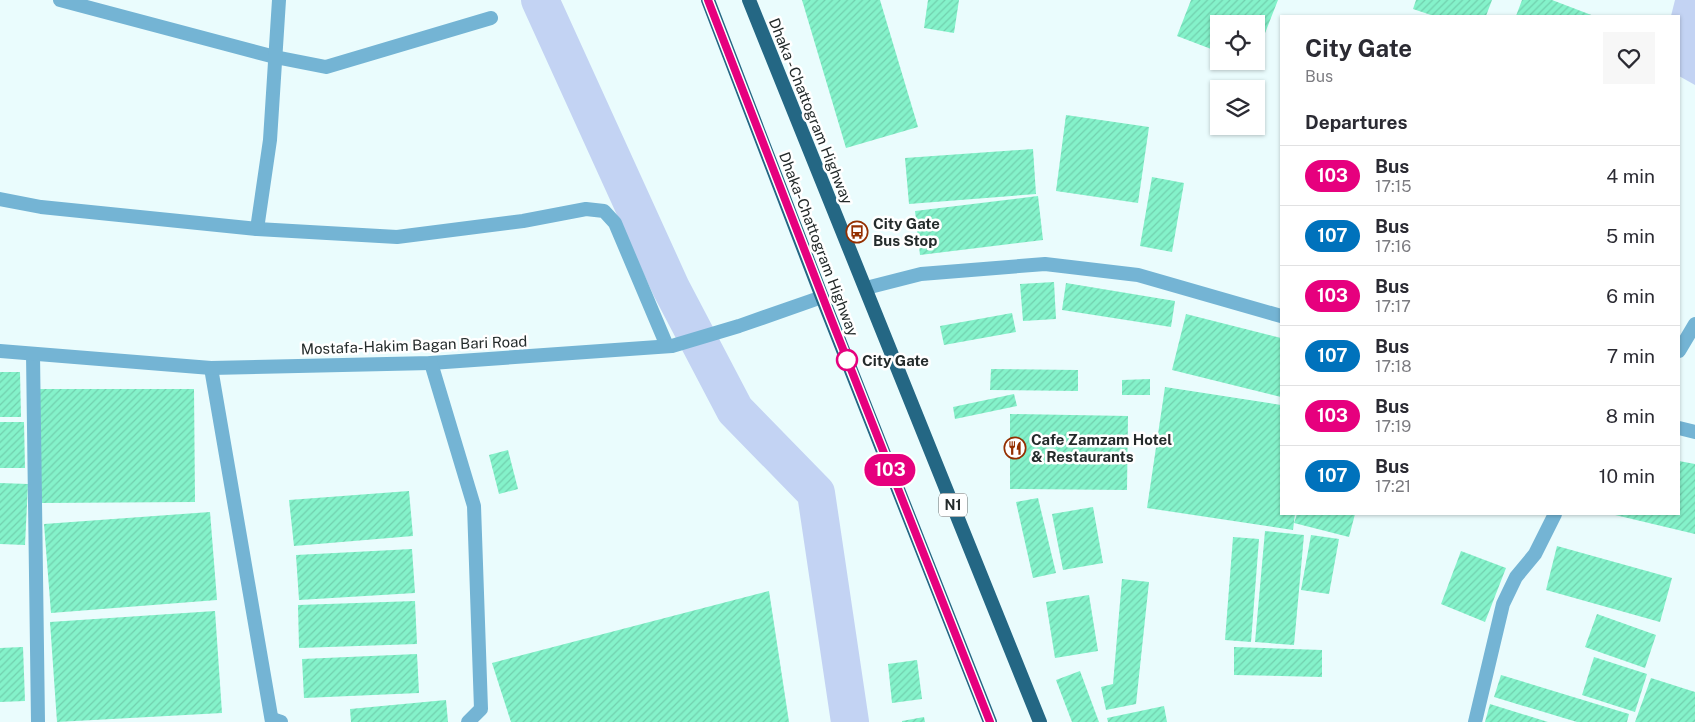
<!DOCTYPE html>
<style>
:root{--surface:#fff;--page:#f7f7f7;--text:#2b2b33;--muted:#7c7c81;--line:#e1e1e2}
body{margin:0;font-family:"Public Sans",sans-serif;background:var(--page);color:var(--text);height:100vh;display:flex;flex-direction:column;font-size:19px;white-space:nowrap}
*{box-sizing:border-box;margin:0}
p{font-size:16px;color:var(--muted)}
.icon{flex:none;width:28px;height:28px;fill:none;stroke:currentColor;stroke-width:2;stroke-linecap:round;stroke-linejoin:round}
.map{position:relative;flex:1;overflow:hidden}
.details{position:absolute;left:1280px;top:15px;width:400px;height:500px;display:flex;flex-direction:column;background:var(--surface);border-radius:0px;box-shadow:0 1px 4px #0004}
.details>*{flex:none}
.badge{padding:0 10px;border-radius:16px;font-size:18px;line-height:32px}
.controls{position:absolute;left:1210px;top:15px;display:grid;gap:10px}
.controls a{display:grid;place-items:center;width:55px;height:55px;border-radius:0px;background:var(--surface);box-shadow:0 1px 4px #0004;font-size:25px}
.map>.badge{position:absolute;translate:-50% -50%;box-shadow:0 0 0 2px #fff}
h2{padding:0 25px;font-size:19px;line-height:45px}
.round{display:grid;place-items:center;flex:none;width:52px;height:52px;border-radius:0px;background:var(--page)}
.summary{display:flex;align-items:center;justify-content:space-between;height:85px;padding:0 25px}
h1{font-size:24px;font-weight:700;line-height:38px}
ul{padding:0;list-style:none}
li{display:flex;align-items:center;gap:15px;height:60px;padding:0 25px;border-top:1px solid var(--line)}
li div{flex:1}
li b{display:block;font-size:19px}
li em{font-style:normal}
li .badge{min-width:55px;font-weight:700;text-align:center}
.map>svg:first-child{display:block}
.water{fill:#c3d3f3}
.lines{fill:none;stroke-linecap:round;stroke-linejoin:round}
.canal{stroke:#c3d3f3;stroke-width:38}
.building{fill:url(#building-hatch)}
.service{stroke:#74b4d4;stroke-width:14}
.minor{stroke:#74b4d4;stroke-width:14}
.trunk{stroke:#246784;stroke-width:14}
.line-casing{stroke:#fff;stroke-width:11}
.line{stroke:#e6007e;stroke-width:8}
.stop-dot{fill:#fff;stroke:#e6007e;stroke-width:2.5}
.labels{text-anchor:middle;dominant-baseline:central;stroke-width:5;stroke-linejoin:round;paint-order:stroke}
.shield{fill:#fff;stroke:#666b6b;stroke-width:1}
.shield-label{font-size:14px;font-weight:bold;fill:#242b2b}
.street-label{font-size:15px;fill:#242b2b;stroke:#fff}
.poi-label{font-size:15px;font-weight:bold;fill:#242b2b;stroke:#fff;text-anchor:start}
.stop-label{font-size:15px;font-weight:bold;fill:#242b2b;stroke:#fff;text-anchor:start}
</style>
<div class="map">
<svg width="1695" height="722" viewBox="0 0 1695 722">
<defs>
<pattern id="building-hatch" width="6" height="6" patternUnits="userSpaceOnUse" patternTransform="scale(1.25)"><rect width="6" height="6" fill="#84f2ca"/><path d="M-1 1l2-2M0 6l6-6M5 7l2-2" fill="none" stroke="#72d0ae"/></pattern>
</defs>
<rect width="100%" height="100%" fill="#eafcfd"/>
<path class="water" d="M1675,0h20v85l-16,-9v-60h-8z"/>
<g class="lines">
<path class="canal" d="M540,0l131,288 64,122 81,83 34,229"/>
</g>
<g class="building">
<path d="M802,0h78l38,127 -72,21z"/>
<path d="M928,0h31l-5,33 -30,-5z"/>
<path d="M1191,0h87l-22,56v-32h-37v28l-42,-16z"/>
<path d="M1416,0h76l-6,16h-52l-21,-7z"/>
<path d="M1522,0h30l42,16h-78z"/>
<path d="M1066,115l83,12 -11,76 -82,-12z"/>
<path d="M1033,149l3,45 -127,10 -4,-46z"/>
<path d="M1152,177l32,6 -12,69 -32,-6z"/>
<path d="M1038,196l5,44 -123,15 -5,-44z"/>
<path d="M1054,282l2,37 -33,2 -3,-37z"/>
<path d="M1066,283l109,18 -4,26 -109,-17z"/>
<path d="M1012,313l4,19 -72,13 -4,-19z"/>
<path d="M1186,314l95,24v59l-109,-27z"/>
<path d="M991,369l87,1v21l-88,-1z"/>
<path d="M0,372h20l1,45h-21z"/>
<path d="M1150,379v16h-28v-15z"/>
<path d="M1165,387l116,18v109h14l-2,16 -146,-22z"/>
<path d="M40,389h154l1,113 -155,1z"/>
<path d="M1014,394l3,12 -62,13 -2,-12z"/>
<path d="M1010,414l118,2 -1,74 -117,-1z"/>
<path d="M0,422h24l1,46h-25z"/>
<path d="M508,450l10,39 -19,5 -10,-39z"/>
<path d="M1679,461l16,3v70l-84,-20h68z"/>
<path d="M0,483l28,1 -3,61 -25,-1z"/>
<path d="M409,491l4,45 -119,10 -5,-46z"/>
<path d="M1038,498l18,75 -23,5 -17,-76z"/>
<path d="M1093,507l10,56 -40,7 -11,-56z"/>
<path d="M210,512l7,88 -166,13 -7,-89z"/>
<path d="M1297,514h58l-6,23 -55,-14z"/>
<path d="M1265,531l39,4 -10,110 -39,-3z"/>
<path d="M1311,535l28,4 -10,55 -28,-4z"/>
<path d="M1233,537l26,2 -8,103 -26,-2z"/>
<path d="M1557,546l115,32 -12,44 -114,-32z"/>
<path d="M412,549l3,44 -116,7 -3,-45z"/>
<path d="M1461,551l45,17 -21,54 -44,-18z"/>
<path d="M1122,579l27,3 -13,122 -30,6 -5,-23 12,-3z"/>
<path d="M769,591l20,131h-278l-19,-59z"/>
<path d="M1089,595l9,56 -43,7 -9,-56z"/>
<path d="M415,601l2,43 -118,4 -1,-43z"/>
<path d="M215,611l7,102 -165,9 -7,-100z"/>
<path d="M1597,614l59,21 -11,33 -60,-21z"/>
<path d="M23,647l2,54 -25,1v-54z"/>
<path d="M1234,647l88,3v27l-88,-2z"/>
<path d="M417,654l2,39 -115,5 -2,-39z"/>
<path d="M1594,657l53,17 -12,38 -53,-17z"/>
<path d="M917,660l5,39 -30,4 -4,-39z"/>
<path d="M1080,671l19,51h-27l-16,-42z"/>
<path d="M1501,675l128,39 -2,8h-50l-83,-25z"/>
<path d="M1651,678l44,14v30h-60z"/>
<path d="M446,700l2,22h-97l-1,-13z"/>
<path d="M1490,704l58,18h-63z"/>
<path d="M1164,706l3,16h-59l-1,-4z"/>
<path d="M924,717l1,5h-23v-1z"/>
</g>
<g class="lines">
<g class="service">
<path d="M60,0l215,57 51,10 165,-49"/>
<path d="M0,199l41,8 216,22 140,8 126,-16 63,-12 18,2 11,12 52,123"/>
<path d="M257,229l13,-89 9,-140"/>
<path d="M1679,351l16,-27"/>
<path d="M33,354l5,368"/>
<path d="M211,368l61,354"/>
</g>
<g class="minor">
<path d="M866,288l55,-14 124,-10 93,11 143,41"/>
<path d="M0,351l211,17 220,-5 241,-17 67,-20 83,-29"/>
<path d="M431,363l43,143 7,203 -13,13"/>
<path d="M1679,428l16,4"/>
<path d="M272,719l9,3"/>
<path d="M1475,722l28,-118 13,-27 19,-23 20,-40"/>
</g>
<g class="trunk">
<path d="M708,0l114,297 168,425"/>
<path d="M749,0l291,722"/>
</g>
</g>
<g class="lines">
<g class="line-casing">
<path id="line" d="M708,0l122,316 160,406"/>
</g>
<use href="#line" class="line"/>
</g>
<defs>
<g id="bus-ring" transform="scale(1.125)"><circle r="9.5" fill="#fff" stroke="#942f00" stroke-width="1.5"/><path d="M-5-6H5V4H4V6H2V4H-2V6H-4V4H-5ZM-3.5-4V0h7V-4ZM-3.5 1.2v1.5H-2V1.2ZM2 1.2v1.5H3.5V1.2Z" fill="#942f00"/></g>
<g id="restaurant-ring" transform="scale(1.125)"><circle r="9.5" fill="#fff" stroke="#942f00" stroke-width="1.5"/><path d="M-5-6h1v4h1v-4h1v4h1v-4h1v5L-1.5 .5V6h-2V.5L-5-1ZM5-6V6H3V1.5H1.5Q1.5-4 5-6Z" fill="#942f00"/></g>
</defs>
<g fill-rule="evenodd">
<use href="#bus-ring" x="857" y="232"/>
<use href="#restaurant-ring" x="1015" y="448"/>
</g>
<circle class="stop-dot" cx="847" cy="360" r="10"/>
<g class="labels">
<rect class="shield" x="939" y="493.5" width="28" height="23" rx="4"/>
<g class="shield-label">
<text x="953" y="505">N1</text>
</g>
<g class="street-label">
<text transform="translate(811 111) rotate(68)">Dhaka - Chattogram Highway</text>
<text transform="translate(819 244) rotate(69)">Dhaka-Chattogram Highway</text>
<text transform="translate(414 345) rotate(-2)">Mostafa-Hakim Bagan Bari Road</text>
</g>
<g class="poi-label">
<text x="873" y="223">City Gate<tspan x="873" dy="17">Bus Stop</tspan></text>
<text x="1031" y="439">Cafe Zamzam Hotel<tspan x="1031" dy="17">&amp; Restaurants</tspan></text>
</g>
<g class="stop-label">
<text x="862" y="360">City Gate</text>
</g>
</g>
</svg>
<div class="controls">
<a><svg class="icon" aria-label="locate" viewBox="0 0 24 24"><circle cx="12" cy="12" r="6"/><path d="M12 2v4M12 18v4M2 12h4M18 12h4"/></svg></a>
<a><svg class="icon" aria-label="layers" viewBox="0 0 24 24"><path d="M12 4l9 5-9 5-9-5zM3 14l9 5 9-5"/></svg></a>
</div>
<b class="badge" style="left:890px;top:470px;background:#e6007e;color:#fff">103</b>
<section class="details">
<div class="summary"><div><h1>City Gate</h1><p>Bus</p></div><a class="round"><svg class="icon" aria-label="heart" viewBox="0 0 24 24"><path d="M12 20l-8-8c-3-5 5-10 8-4 3-6 11-1 8 4z"/></svg></a></div>
<h2>Departures</h2>
<ul>
<li><span class="badge" style="background:#e6007e;color:#fff">103</span><div><b>Bus</b><p>17:15</p></div><em>4 min</em></li>
<li><span class="badge" style="background:#0072bc;color:#fff">107</span><div><b>Bus</b><p>17:16</p></div><em>5 min</em></li>
<li><span class="badge" style="background:#e6007e;color:#fff">103</span><div><b>Bus</b><p>17:17</p></div><em>6 min</em></li>
<li><span class="badge" style="background:#0072bc;color:#fff">107</span><div><b>Bus</b><p>17:18</p></div><em>7 min</em></li>
<li><span class="badge" style="background:#e6007e;color:#fff">103</span><div><b>Bus</b><p>17:19</p></div><em>8 min</em></li>
<li><span class="badge" style="background:#0072bc;color:#fff">107</span><div><b>Bus</b><p>17:21</p></div><em>10 min</em></li>
</ul>
</section>
</div>
